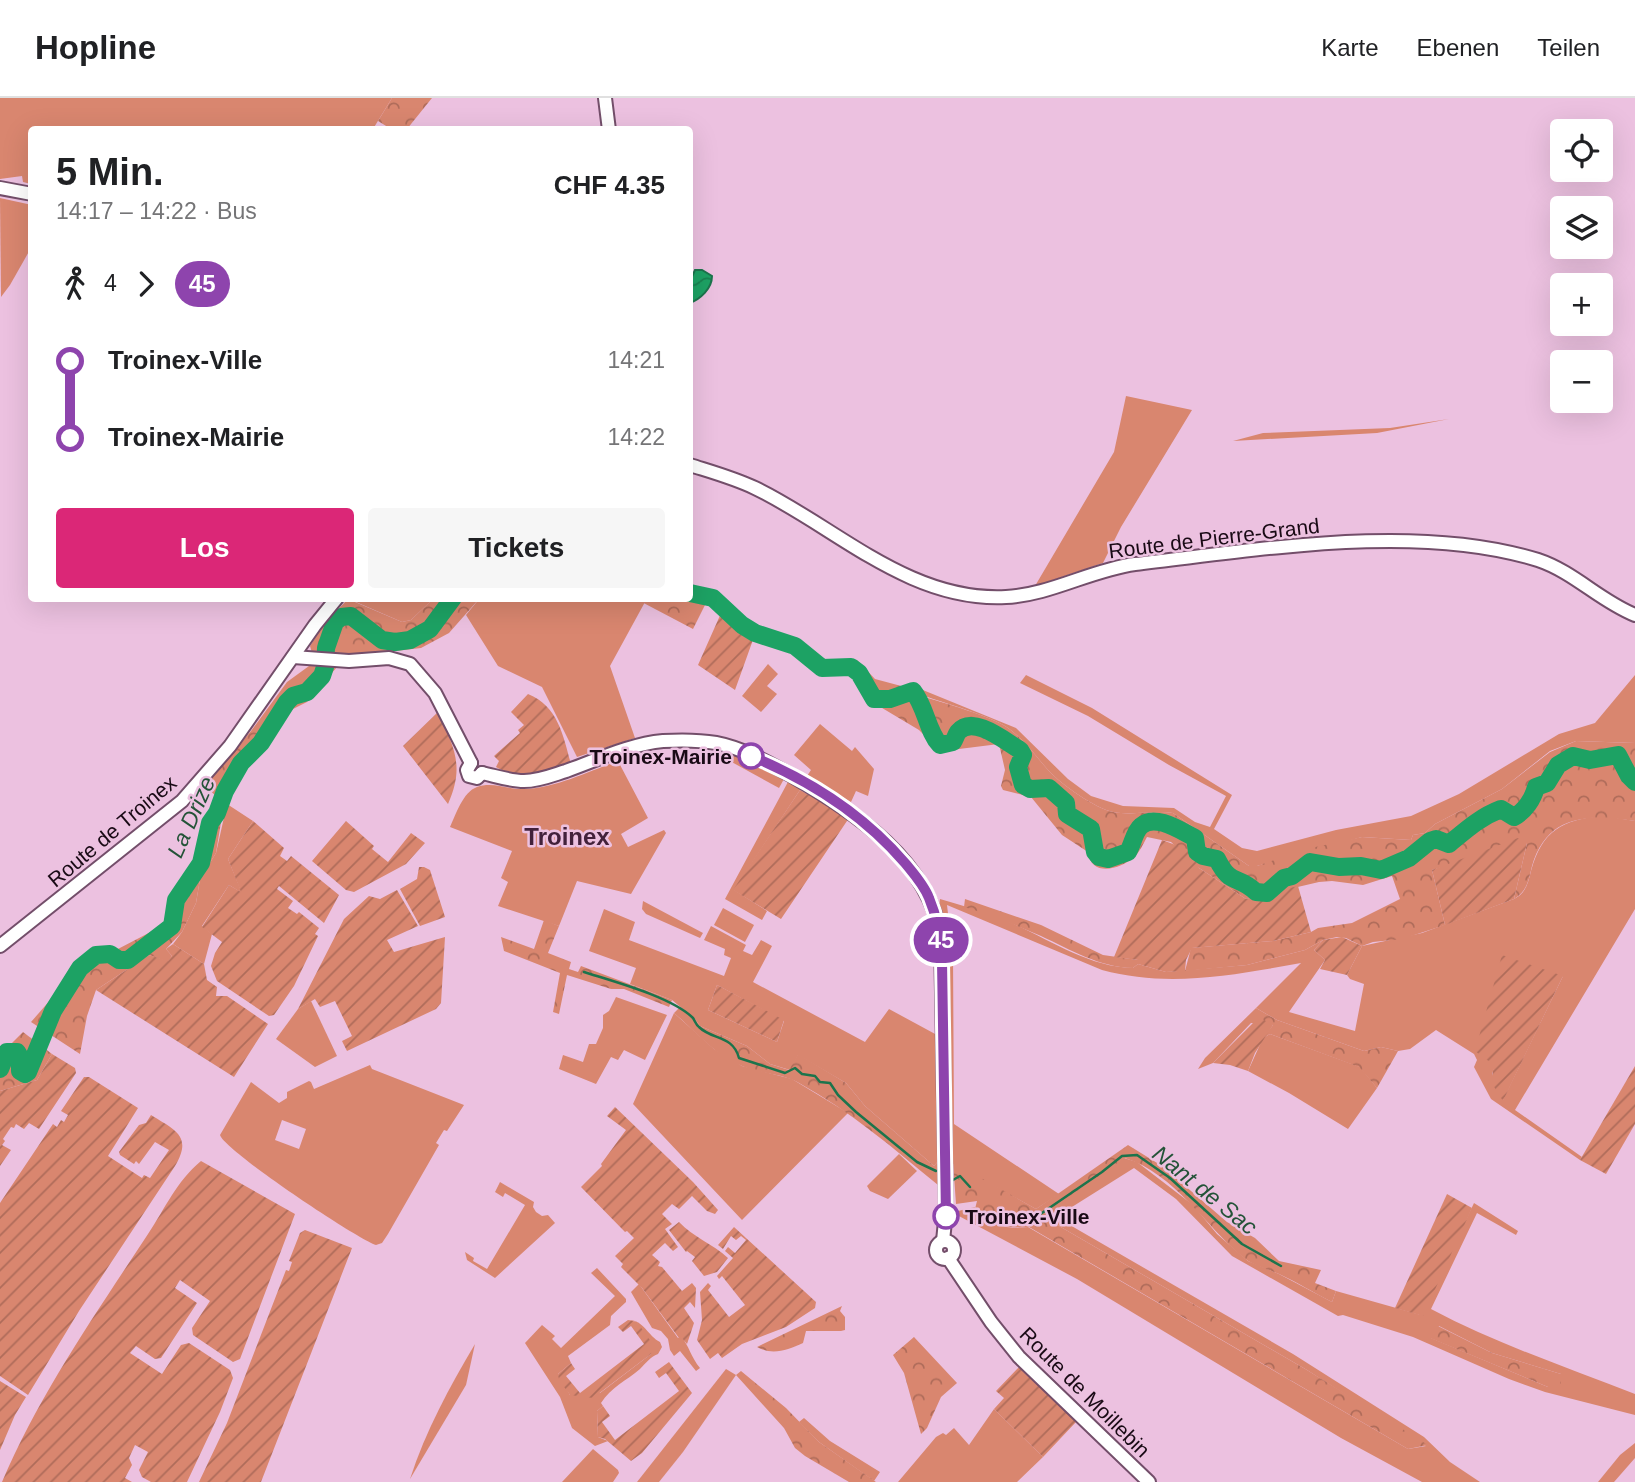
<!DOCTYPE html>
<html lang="de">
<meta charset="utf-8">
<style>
:root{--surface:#fff;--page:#f6f6f6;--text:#202124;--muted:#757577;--line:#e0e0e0;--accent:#db2777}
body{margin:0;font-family:Arial,sans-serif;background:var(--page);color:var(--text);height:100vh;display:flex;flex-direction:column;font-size:26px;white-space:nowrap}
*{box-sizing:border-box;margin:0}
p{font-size:23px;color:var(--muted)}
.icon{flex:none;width:38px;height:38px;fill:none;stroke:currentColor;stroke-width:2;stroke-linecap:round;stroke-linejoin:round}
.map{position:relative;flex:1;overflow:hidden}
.sheet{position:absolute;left:28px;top:28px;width:665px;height:476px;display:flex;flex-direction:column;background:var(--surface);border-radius:7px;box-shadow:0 7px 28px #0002}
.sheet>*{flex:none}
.badge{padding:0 14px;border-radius:23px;font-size:24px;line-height:46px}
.buttons{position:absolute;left:1550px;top:21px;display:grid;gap:14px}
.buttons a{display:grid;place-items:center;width:63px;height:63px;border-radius:7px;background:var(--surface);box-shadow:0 7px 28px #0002;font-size:35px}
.map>.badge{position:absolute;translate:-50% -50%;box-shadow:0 0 0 4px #fff}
.legs{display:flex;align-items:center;gap:10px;height:77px;padding:0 28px;font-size:23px}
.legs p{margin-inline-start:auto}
.head{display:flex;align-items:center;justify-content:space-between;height:119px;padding:0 28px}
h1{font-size:38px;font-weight:700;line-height:52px}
.primary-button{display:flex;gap:14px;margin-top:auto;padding:14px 28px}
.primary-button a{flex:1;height:80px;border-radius:7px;background:var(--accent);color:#fff;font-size:28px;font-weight:700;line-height:80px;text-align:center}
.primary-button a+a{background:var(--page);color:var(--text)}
ul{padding:0 28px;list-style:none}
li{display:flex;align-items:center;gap:24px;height:77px;font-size:26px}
li i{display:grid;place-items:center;width:10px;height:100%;margin:0 9px;background:currentColor}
li i::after{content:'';width:18px;height:18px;margin:-9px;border:5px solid;border-radius:50%;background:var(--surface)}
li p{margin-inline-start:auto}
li:first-child i{background:linear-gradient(#0000 50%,currentColor 0)}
li:last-child i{background:linear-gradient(currentColor 50%,#0000 0)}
header{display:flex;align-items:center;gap:42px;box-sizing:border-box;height:98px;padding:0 35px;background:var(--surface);border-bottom:2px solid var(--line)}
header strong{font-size:33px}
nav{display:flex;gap:38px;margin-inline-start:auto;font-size:24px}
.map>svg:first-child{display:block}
.green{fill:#d9866f;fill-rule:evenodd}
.forest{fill:url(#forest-crowns)}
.garden{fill:url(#garden-furrows)}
.water{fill:url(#water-waves);stroke:#1c744c;stroke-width:2}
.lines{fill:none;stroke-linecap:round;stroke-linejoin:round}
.stream{stroke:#1c744c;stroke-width:2.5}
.river{stroke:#1da264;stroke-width:18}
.minor-casing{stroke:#734e6a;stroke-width:16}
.minor{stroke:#fff;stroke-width:12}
.line-1-casing{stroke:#fff;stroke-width:16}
.line-1{stroke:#8e44ad;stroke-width:10}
.stop-1-dot{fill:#fff;stroke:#8e44ad;stroke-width:3.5}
.labels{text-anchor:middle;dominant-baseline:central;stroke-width:5;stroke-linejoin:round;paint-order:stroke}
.street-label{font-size:21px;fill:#190a15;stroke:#ecc1e0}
.stop-label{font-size:21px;font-weight:bold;fill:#190a15;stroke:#ecc1e0;text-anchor:end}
.water-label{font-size:23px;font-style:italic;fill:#245338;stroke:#ecc1e0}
.quarter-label{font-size:24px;font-weight:bold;fill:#42213a;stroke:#ecc1e0}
</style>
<header>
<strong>Hopline</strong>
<nav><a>Karte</a><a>Ebenen</a><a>Teilen</a></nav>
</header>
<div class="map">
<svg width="1635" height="1384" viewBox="0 0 1635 1384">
<defs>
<pattern id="forest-crowns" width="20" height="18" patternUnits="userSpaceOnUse" patternTransform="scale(1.75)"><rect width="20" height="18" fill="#d9866f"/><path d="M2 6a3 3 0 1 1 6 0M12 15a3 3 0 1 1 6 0" fill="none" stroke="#af6c5a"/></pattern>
<pattern id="garden-furrows" width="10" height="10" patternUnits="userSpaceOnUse" patternTransform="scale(1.75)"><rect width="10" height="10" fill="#d9866f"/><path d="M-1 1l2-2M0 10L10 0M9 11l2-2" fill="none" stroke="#af6c5a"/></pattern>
<pattern id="water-waves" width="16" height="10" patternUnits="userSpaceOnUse" patternTransform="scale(1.75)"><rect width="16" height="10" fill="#1da264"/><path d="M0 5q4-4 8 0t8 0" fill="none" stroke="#198251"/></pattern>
</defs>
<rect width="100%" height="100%" fill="#ecc1e0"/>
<g class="green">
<path d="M0,0h392l-19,31 -341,1 -1,54 -8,-2 -1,-6 -22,3z"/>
<path d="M0,100l32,7 -1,43 -21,37 -9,12z"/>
<path d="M1126,298l66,14 -71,117 -18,36 -68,23 79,-134z"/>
<path d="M1449,321l-72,14 -144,8 30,-8 127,-5z"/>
<path d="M636,500l9,4 -35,64 25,72 -58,19 -35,-70 -44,-21 -32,-51 13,-16z"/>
<path d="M349,501h84l-22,21 -9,2z"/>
<path d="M768,566l10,10 -11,12 10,8 -16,18 -19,-16z"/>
<path d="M1026,577l66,33 140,87 -18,34 28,19 15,3 79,-21 75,-14 48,-22 100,-60 36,-11 40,-48v68l-59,-2 -26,10 -48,38 -67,35 -10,9 -12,2 -2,5 -49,-3 -105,29h-8l-76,-53c-20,-3 -40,3 -60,-1 -18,-4 -51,-27 -64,-41 -13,-14 -24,-31 -41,-43 -16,-12 -65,-25 -86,-33l-9,-9 103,42 52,51 23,17 32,10 51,2 21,14 15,5 16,-31 -57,-31 -81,-49 -68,-33z"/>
<path d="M820,626l32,27 3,-4 19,22 -6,27 -12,-5 -5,11 -44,-26 4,-6 -17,-15z"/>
<path d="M731,656l53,25 -5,9 -51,-28z"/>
<path d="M618,663l30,57 -27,16 7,13 36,-17 2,3 -35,61 -54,-13 -18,45 -61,-20 10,-24 -7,-4 11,-27 -62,-24c6,-13 13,-35 27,-40 16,-6 32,3 48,2 31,-1 64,-18 93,-28z"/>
<path d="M789,682l12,7 -1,3 -66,100 33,21 -5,9 -37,-21z"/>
<path d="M227,706l26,17 -25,38 14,34 -13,-8 -27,41 10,8 -8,30 -31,-20 9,-12 14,-29 4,-24 16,-26z"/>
<path d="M1604,718l31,5v88l-120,201 67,47 -2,3 -89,-61 -17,-32 3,-7 -3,-6 -38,-24 -26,19 -12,2 -17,-4 -17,4 -87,-31 -21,-12 45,-45c-66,12 -133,25 -199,7l-155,-65 6,51 1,168 105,70 -23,15 -86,-47 -2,-207 -9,-49 1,-7c20,6 42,12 62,20 43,17 84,48 131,49l5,-4 28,8 81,-7 58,-15 18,-10 -9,10 11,10 -36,52 66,19 9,-47 -14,-5 -3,-4 15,-29 60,-13 92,-34c12,-6 14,-16 17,-28 11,-40 31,-52 73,-55zM1563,878l-60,124 -11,-26 3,-8z"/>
<path d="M643,803l60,32 -3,5 -54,-24 -4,-5z"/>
<path d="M723,810l31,17 -9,17 -31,-17z"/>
<path d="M604,811l31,13 -6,18 95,36 7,-18 -7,-3 1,-6 -21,-9 7,-14 35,19 -3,6 9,4 9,-15 11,6 -19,36 112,60 24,-33 48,26 2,125 -5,6 -69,-60 -19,-23 -48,-28 -8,15 -20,-6 -23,-18 -47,-20 -5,-7 -23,-19 -42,-16 6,-16 -47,-17zM717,887l67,36 -7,21 -69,-32z"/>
<path d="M616,899l51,18 -22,45 -21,-10 -6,10 -7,-3 -15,27 -37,-15 4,-14 20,7 6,-18h7l7,-16v-13l6,-4z"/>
<path d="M311,903l26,55 -22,11 -39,-28 22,-30z"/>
<path d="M674,915l40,36 28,17 50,13 56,34 -106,107 -109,-116z"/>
<path d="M1270,936l90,33 17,21 -29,41 -59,-36 -41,-22 15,-33z"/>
<path d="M370,967l2,4 92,36 -17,26 -3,-1 -8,13 3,2 -51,89 -6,9 -6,2c-20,-7 -151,-94 -156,-110l31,-53 28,21 8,-5v-6l22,-11 2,1 3,7zM282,1022l24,9 -7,20 -24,-9z"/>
<path d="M899,1056l18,17 -29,28 -18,-8 -3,-5z"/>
<path d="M1124,1060l13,4 56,43 24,29 31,27 31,13 53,28 4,-11 85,24 53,-112 44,28 -2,4 -39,-22 -46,96c66,35 135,58 204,85v21l-90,-23 -36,-13 -96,-42 -70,-22 -5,1 -106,-60 -56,-57 -42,-31 -78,49 237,137 131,83 26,25 30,20h-58l-81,-44 -264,-159 -120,-64 1,-4 17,-4 -2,10c19,7 35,13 55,10l380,222 18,-3 -119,-76 -260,-151 -3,-6zM1439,1228l53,27 69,21 -13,13 -117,-49z"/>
<path d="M500,1084l34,20 -1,5 3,5 6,4 6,-1 7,8 -60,55 -28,-18 -2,-8 9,6 -1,3 14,8 38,-64 -20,-12 -2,4 -8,-5z"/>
<path d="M597,1170l29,31v3l-15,14 -1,9 -42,31 3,7 -13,11 12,21 30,-2 51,-39 -14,-32 -9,-2c15,-1 20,16 32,22l2,5 -4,7c-8,3 -12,9 -18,15 -14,12 -29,18 -39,34l2,3 -6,5 1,26 10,4 -13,5 -23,-18 -12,-31 -35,-54 17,-18 13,11 -3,3 9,9 54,-52 -24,-23z"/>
<path d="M639,1186l39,54 3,-2c8,10 10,21 19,32l-4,3 -16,-20 -6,5 -4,-6 -2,-11 -7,-8 -9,-3 -21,-36z"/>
<path d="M475,1246l-9,41 -56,94c15,-47 40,-93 65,-135z"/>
<path d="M726,1271l10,6 -53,77 -24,30h-22z"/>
<path d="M994,1311l49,48 -26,25h-119l38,-45 7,-4 3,2 8,-7 15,17z"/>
<path d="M804,1320l26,23 50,31 -6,9 -55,-39 -20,-20z"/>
<path d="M1635,1345v15l-21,24h-16l22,-27z"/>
<path d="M593,1351l25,21 1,3 -6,9h-51z"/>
</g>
<g class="forest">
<path d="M392,0h40l-25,31h-16l-13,-8z"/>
<path d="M690,489l17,14 -14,28 -57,-30 54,-1z"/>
<path d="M348,501l54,23 9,-2 22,-21h46l-30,34 -28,15 -68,8 -41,-3 -2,-7 15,-23z"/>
<path d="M857,562l18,19 30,8 8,-1 9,10c21,7 70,20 86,32 17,12 28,29 41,43 13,14 46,37 64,41 20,4 40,-2 60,1l76,53h8l49,-17 56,-12 49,3 2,-5 12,-2 10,-9 67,-35 48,-37 26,-11 59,2v78c-46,-7 -88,-7 -103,45 -3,13 -5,26 -18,33l13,-56 -95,27 13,55 -43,14 -29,3 -11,4 -16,-8 -9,-1 -14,3 -18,10 -58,15 -62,6 6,-23 82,-7 38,-9 7,-4 34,-5 48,-24 -8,-23 -29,9 -31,-4 -13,1 -73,17 -47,-31 -28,-26 -24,-5c-4,7 -7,15 -13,20 -13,12 -43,21 -46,-5l-26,-17 -31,-38 -28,-7 -2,-4 4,-16 -6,-26 -48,6 -14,-2 -18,-18 -52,-31 -20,-31 4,-6z"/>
<path d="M309,568l28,1 -30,35 -14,7 -44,56 -17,25 -10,26 -6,37 -16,26 -4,24 -14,29 -16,17 6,7 -4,6 -19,-7 -53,35 -9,26 -7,38 -49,-32 21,-24 19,-32 13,-10 12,-5 20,-1 48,-25 3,-5 3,-21 27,-37 5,-12v-10l9,-31 6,-12 -12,-11 46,-55 36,-49z"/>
<path d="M965,801l76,26 62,30 35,5v4l-5,4c-34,-1 -62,-18 -92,-32 -25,-11 -50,-21 -77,-29z"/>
<path d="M544,822l15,6 -11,27 23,9 -2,7 9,3 3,-6 91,34 -3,7 -45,-18h-13l-44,-14 -8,39 -6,-2 7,-39 -56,-22 -3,-14 33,12z"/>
<path d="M680,909l15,12 5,7 47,20 23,18 19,6 9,-16 48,29 19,23 69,60 5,-6 -1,25c-45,-37 -88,-74 -139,-102 -17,-10 -39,-9 -57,-17 -26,-10 -47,-35 -68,-53z"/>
<path d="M1256,910l21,12 87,31 17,-4 17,4 -21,37 -18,-21 -89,-33 -7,4 10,-13 -22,-2 -38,40 -15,6 7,-11z"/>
<path d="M23,934l29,22 -15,26 -37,11v-36z"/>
<path d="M1128,1047l34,21 65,56 28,16 24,23 42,9 -6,13 21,8 -4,11c-18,-9 -35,-20 -53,-28 -11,-5 -25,-8 -35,-16 -39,-32 -69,-84 -119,-100l-80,55 2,6 260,151 121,75 -20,4 -379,-222c-21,2 -37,-3 -56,-10l4,-16 -21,3 -3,-42 83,47z"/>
<path d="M842,1208l-2,5 5,6v13l-4,1h-35l-3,12c-16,7 -30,13 -46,4z"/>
<path d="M1438,1228l54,27 69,21v9l-5,6 -8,-2 -118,-49z"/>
<path d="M914,1239l43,46 -16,14 -14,31 -6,6 -17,-61 -11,-18z"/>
<path d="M741,1273l45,37 33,34 57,40h-27l-44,-26 -10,-8 -11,-20 -48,-53z"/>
</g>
<g class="garden">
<path d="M722,513l12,12 20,14 -19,53 -37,-25z"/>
<path d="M528,596c30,12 35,41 43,70 -29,9 -46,19 -75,3l3,-6 -5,-5 26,-23 -2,-3 6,-5 -13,-13z"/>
<path d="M438,614c16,35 27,54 10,92l-45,-58z"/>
<path d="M800,692l9,5 2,-1 38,24 -68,101 -48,-29z"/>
<path d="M253,723l31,27 -4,8 7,5 4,-5 48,39 -15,28 -45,-37 -2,3 16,12 -5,7 9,6 2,-2 20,16 -4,6 3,2 -24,50 -20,29 -5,1 -52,-35 -6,-15 4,-13 7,-11 -20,-15 27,-42 12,7 -13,-33z"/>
<path d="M346,723l28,25 -2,3 16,13 23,-29 14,10 -19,21 -52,28 -8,-2 -34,-29z"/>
<path d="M1518,740l9,5 -13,56 -69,26 -13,-55z"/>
<path d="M1162,742l30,11 7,17 47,31 52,-13 13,46 -38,9 -81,7 -6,12 -1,11 -19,1 -28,-8v-4l-24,-3z"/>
<path d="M419,769h5l6,3 15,47 -25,9 -20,-37 17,-10z"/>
<path d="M397,792l21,36 -31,14 7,12 51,-15 -4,66 -5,6 -89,42 -5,-10 10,-5 -17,-35 -15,6 -5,-8 -17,10 46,-90 25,-23 11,3z"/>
<path d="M1342,839l20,9 -15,29 -27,-6 5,-9 -11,-10 9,-10z"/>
<path d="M173,846l31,20 3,16 10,7 -1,9h11l41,28 -34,53 -138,-87 53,-35 19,6 4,-5 -6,-7z"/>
<path d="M1502,857l61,21 -60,125 -12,-19 3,-17 -19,-14z"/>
<path d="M717,887l67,35 -7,22 -69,-32z"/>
<path d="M1259,919l14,8 -18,28 -7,18 -18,-6 -17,-2z"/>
<path d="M52,956l23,14 1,5 -37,56 -10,-6 -5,6 -8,-5 -2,4 -3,-1 -8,12 2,2 -3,4 9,5 -11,16v-75l37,-11z"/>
<path d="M1635,968v58l-29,50 -26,-14z"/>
<path d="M84,979h5l49,31 -30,48 34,22 2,-3 6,3 19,-28 -14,-8 -16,22 -3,-3 -2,3 -14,-9 -1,-3 20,-27 7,-2 5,-8c24,15 42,21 24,51l-96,145 -51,84 -28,-19v-173l53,-79 4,3 4,-7 3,2 4,-7 -7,-4z"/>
<path d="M615,1009l78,75 25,28 -3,4 -8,-3 -15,-15 -13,13 -7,-5 -10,10 10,10 -7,5 13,18 -5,4 -8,-8 -13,12 8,7 -2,4 4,1 20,24 10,-8 4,5 -1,20 -5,-6 -6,6 10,15 -7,21 -6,-7 -2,1 -37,-50 -21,-21 2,-3 -8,-8 19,-18 -7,-7 -2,1 -44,-45 21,-21 -1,-2 25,-34 -19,-14z"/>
<path d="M201,1063l94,53 -55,145 -7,3 -40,-27 -1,-7 18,-27 -30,-21 -5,8 22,15 -36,55 -6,1 -19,-13 -6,7 32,21 19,-29 8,-2 41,27 3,8 -13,34 -33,70h-36l-9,-5 -3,-7 9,-18 -13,-7 -6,13 3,7 -7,13 7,4h-130c38,-89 93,-167 146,-248 18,-27 28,-52 53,-73z"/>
<path d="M1447,1096l25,14 -49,108 -28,-8z"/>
<path d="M679,1124c14,15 34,22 49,36l-11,14 -13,4 -12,-15 3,-4 -8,-6 -1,1 -17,-22z"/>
<path d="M734,1129l82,75 -1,6 -29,19 -44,17 -20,14 -4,-5 -8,6 -13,-19 5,-20 -2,-28 8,-9 3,3 -3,4 21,27 16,-12 -23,-29 -3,3 -2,-3 16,-18 -8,-7 3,-4 7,6 11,-13 -5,-4 -5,4 -5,-4 -8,13 -5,-4z"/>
<path d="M305,1132l47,18 -91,234h-62l28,-59 59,-153 3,1 3,-9 -3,-1 11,-28z"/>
<path d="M628,1222l9,2 15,21 -1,11 -58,44 -23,-3 -11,-15 -1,-6 13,-11 4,6 -9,7 14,17 64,-49 -13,-18 -8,6 -5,-5z"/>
<path d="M669,1264l23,31 -50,60 -11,8 -26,-22 -7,-2 -1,-26 6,-5 7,10 -8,6 13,18 64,-49 -13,-18 -7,5 -4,-6z"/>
<path d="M1019,1269l57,55 -33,35 -49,-48 10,-11 -8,-7z"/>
<path d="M0,1283l26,16 -11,18 -15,35z"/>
</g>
<path class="water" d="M695,172h7l10,6c0,13 -12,23 -22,27v-22z"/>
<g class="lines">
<g class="stream">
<path d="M152,841l4,4"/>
<path d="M584,874c28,9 88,25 109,46 2,3 3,7 6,9 13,13 34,8 40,31l46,15 10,-5 7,6 13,2 5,6 10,1 8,12 18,17 61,50 19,9"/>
<path d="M953,1082l7,-4 10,11"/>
<path d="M973,1113c17,6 32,13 50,10"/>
<path d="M1039,1117l63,-43 20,-16 15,-1 33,23 72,66 39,22"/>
</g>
<g class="river">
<path d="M690,495l23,5 29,27 13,8 40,13 27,22 29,-1 8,6 15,26h16l23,-8c13,16 14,40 27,54l13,-3c2,-3 3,-7 5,-10 15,-18 48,10 62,18l3,5 -5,12 5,18 7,4 19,-1 17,15 1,11 24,15 4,23 4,5 9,2 20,-7c5,-8 6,-20 13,-26 14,-13 40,5 54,12l2,14 6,4 14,3c14,28 20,15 39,33l11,1 17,-15 8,-2 18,-14 29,5 22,-1 20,4 28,-12 21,-17 6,-2 13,5c17,-14 31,-27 52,-35l13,8c11,-6 19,-18 22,-30l11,-4 11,-18 15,-9 17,4 28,-5 11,21 6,6"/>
<path d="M0,971l7,-17h10l3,5v14l5,3 3,-2 25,-61 27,-43 16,-13 14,-1 9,6h9l44,-34 4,-26 25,-37 9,-40 7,-10 8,-22 16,-28 20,-20 26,-41 6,-6 14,-4 15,-16 3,-9 1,-19 9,-26 6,-5 10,-1 31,24 13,2 15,-2 20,-11 23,-31"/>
</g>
<g class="minor-casing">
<g id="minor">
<path d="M605,0l4,32"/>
<path d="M0,90l32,6"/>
<path d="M690,367c22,7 44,13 65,23 81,39 154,114 251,109 44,-2 85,-27 129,-33 124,-14 281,-42 403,-4 36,12 62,41 97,55"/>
<path d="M293,559l56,4 40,-3 21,6 25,29 36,70"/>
<path d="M471,665l-4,7 2,6 8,2 5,-5"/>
<path d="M482,675c14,3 28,8 42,8 15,0 29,-6 42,-10 31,-11 64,-27 97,-30 17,-1 36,-1 53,2 27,5 55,21 78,34 63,37 134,83 147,160l5,274 -3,30"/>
<path d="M0,848l182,-145 48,-55 85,-121 22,-27"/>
<circle cx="945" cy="1152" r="9"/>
<path d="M948,1160l43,64 28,35 130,125"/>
</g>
</g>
<use href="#minor" class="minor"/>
</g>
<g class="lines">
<g class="line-1-casing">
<path id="line-1" d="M751,658c58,24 113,59 154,107 9,11 19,22 24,35 9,21 12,41 13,63l4,255"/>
</g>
<use href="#line-1" class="line-1"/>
</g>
<g class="stop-1-dot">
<circle cx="751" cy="658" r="12"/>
<circle cx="946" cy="1118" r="12"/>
</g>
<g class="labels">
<g class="street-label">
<text transform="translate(1214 440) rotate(-7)">Route de Pierre-Grand</text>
<text transform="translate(112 733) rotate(-40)">Route de Troinex</text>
<text transform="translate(1085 1294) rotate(45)">Route de Moillebin</text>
</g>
<g class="stop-label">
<text x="732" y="658">Troinex-Mairie</text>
<text x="965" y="1118" text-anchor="start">Troinex-Ville</text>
</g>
<g class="water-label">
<text transform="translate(191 719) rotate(-66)">La Drize</text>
<text transform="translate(1205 1092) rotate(39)">Nant de Sac</text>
</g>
<g class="quarter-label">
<text x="567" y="738">Troinex</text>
</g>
</g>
</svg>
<div class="buttons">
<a><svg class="icon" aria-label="locate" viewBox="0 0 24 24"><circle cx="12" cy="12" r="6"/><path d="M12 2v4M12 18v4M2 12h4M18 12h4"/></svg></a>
<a><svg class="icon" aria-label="layers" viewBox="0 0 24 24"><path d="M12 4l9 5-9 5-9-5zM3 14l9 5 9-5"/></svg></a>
<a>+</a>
<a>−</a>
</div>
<b class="badge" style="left:941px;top:842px;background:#8e44ad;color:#fff">45</b>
<section class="sheet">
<div class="head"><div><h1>5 Min.</h1><p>14:17 – 14:22 · Bus</p></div><b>CHF 4.35</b></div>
<div class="legs"><svg class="icon" aria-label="walk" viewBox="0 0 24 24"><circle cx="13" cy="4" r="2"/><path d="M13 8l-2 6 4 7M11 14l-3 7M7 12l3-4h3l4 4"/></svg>4<svg class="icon" aria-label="forward" viewBox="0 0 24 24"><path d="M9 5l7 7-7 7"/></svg><b class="badge" style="background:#8e44ad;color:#fff">45</b></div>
<ul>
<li><i style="color:#8e44ad"></i><b>Troinex-Ville</b><p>14:21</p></li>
<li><i style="color:#8e44ad"></i><b>Troinex-Mairie</b><p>14:22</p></li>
</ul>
<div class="primary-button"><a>Los</a><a>Tickets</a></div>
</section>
</div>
